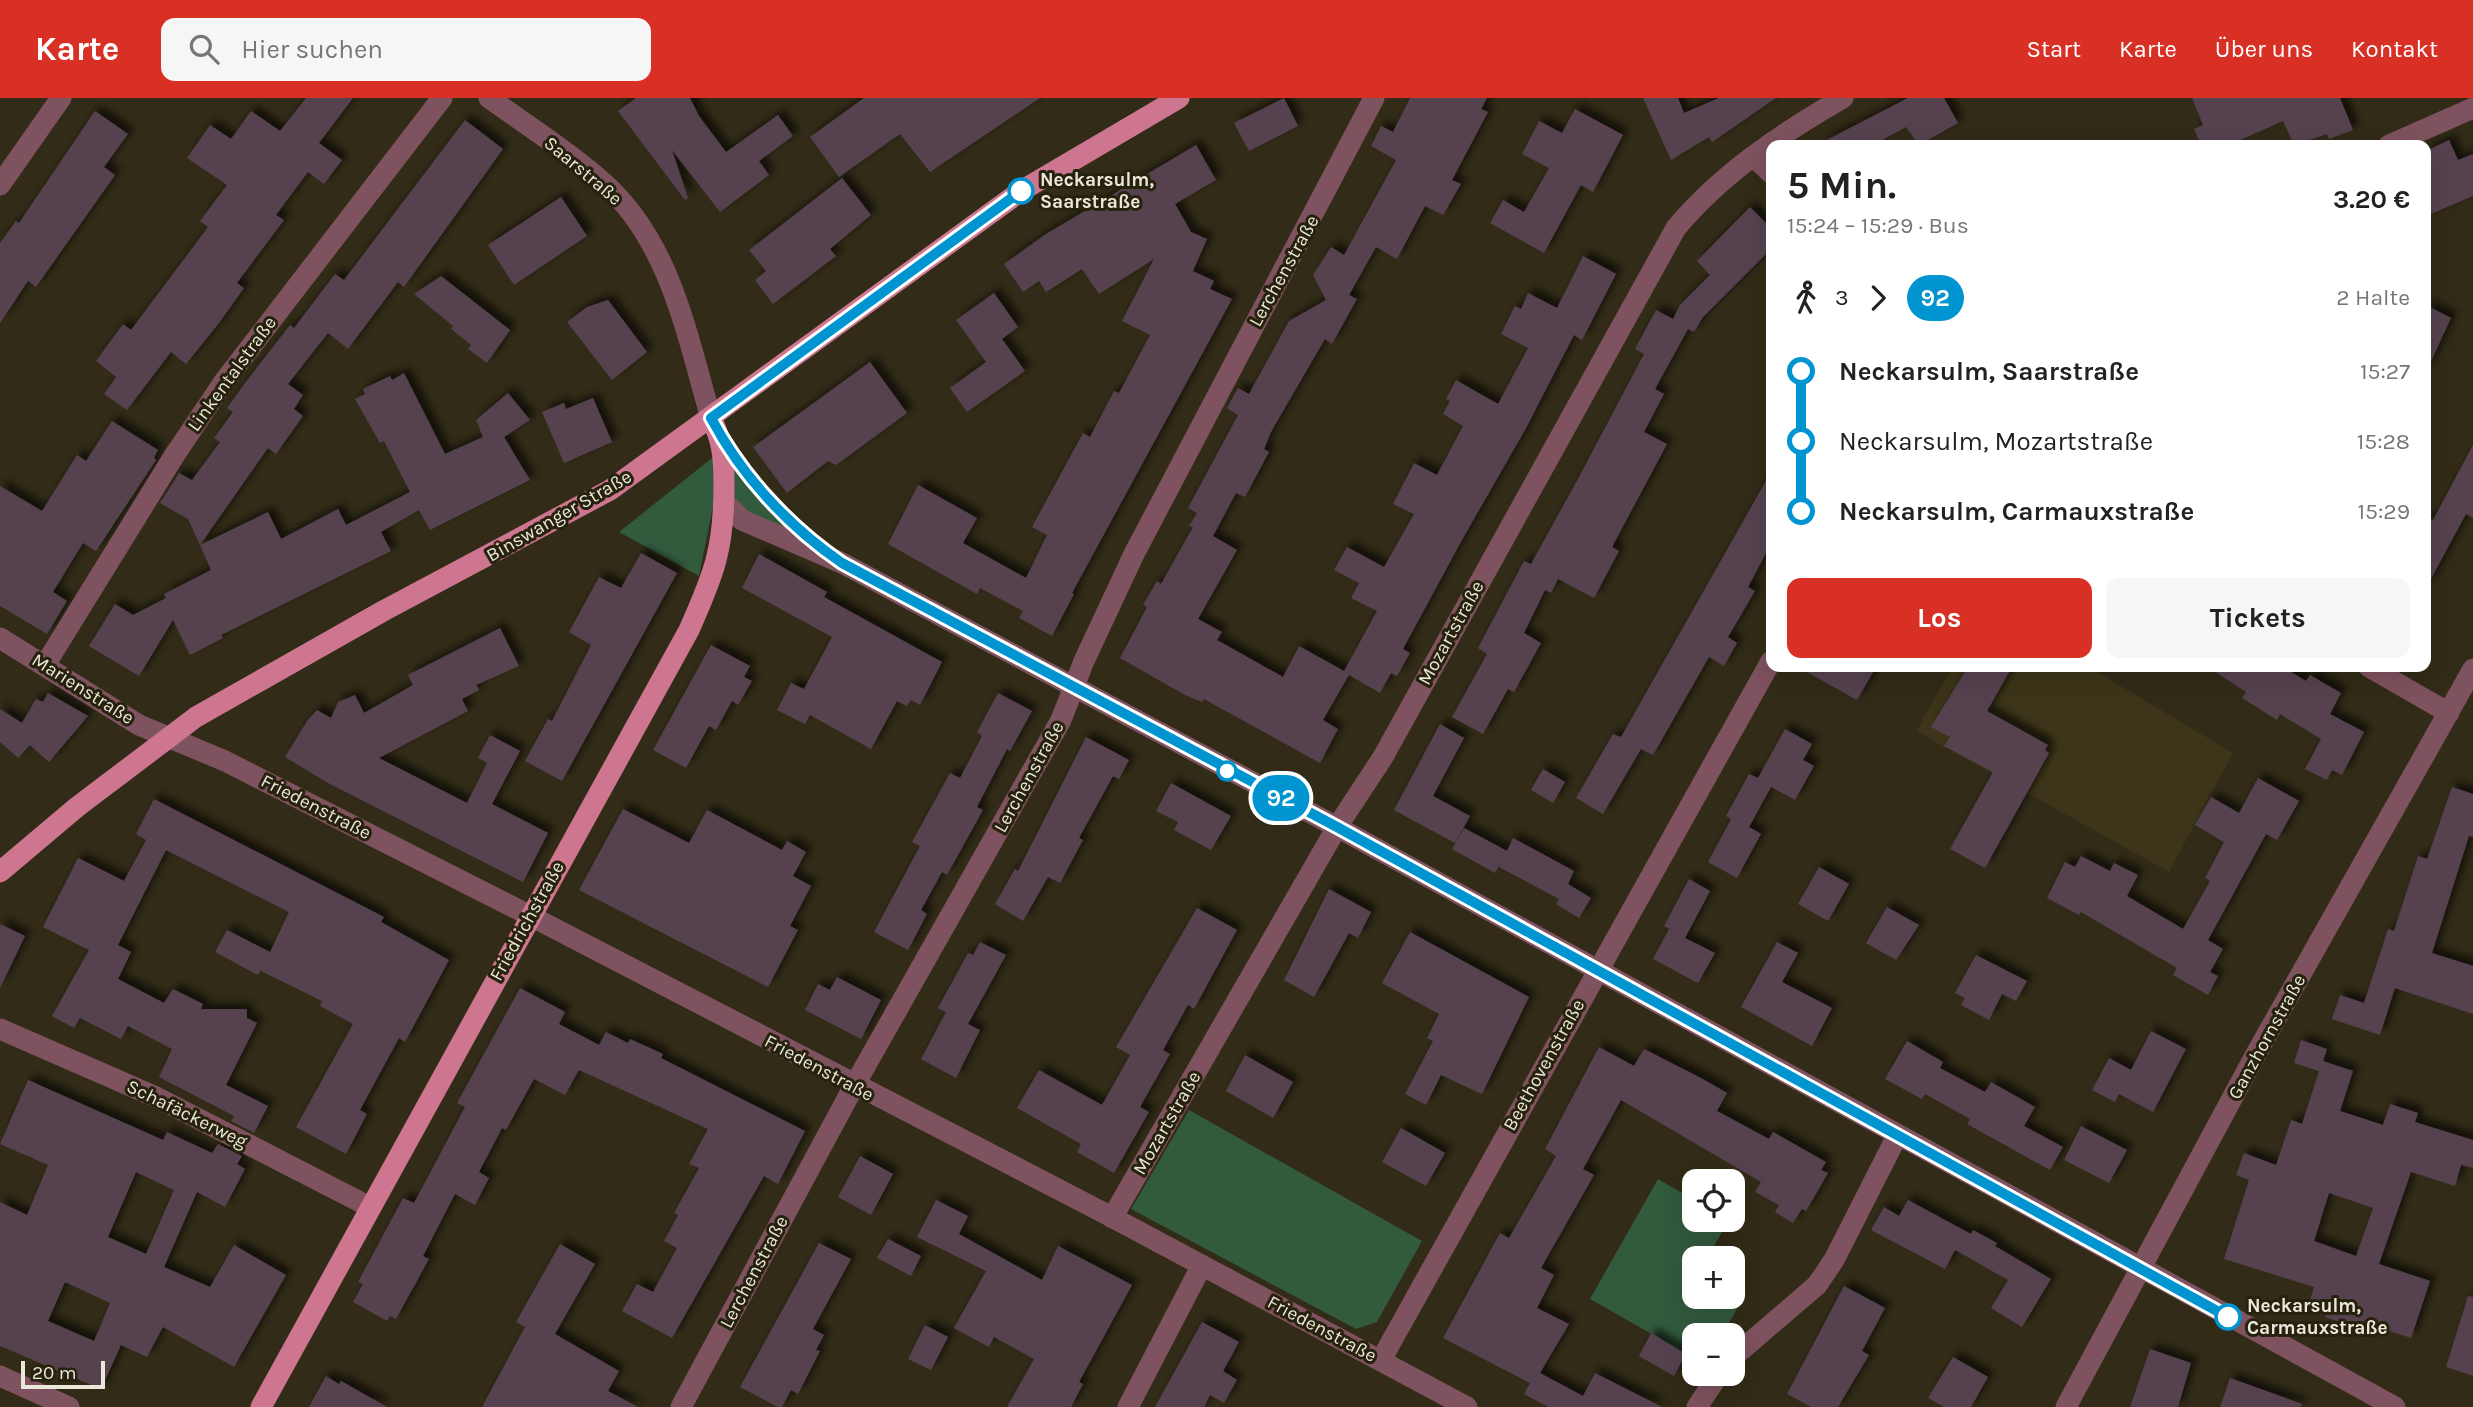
<!DOCTYPE html>
<html lang="de">
<meta charset="utf-8">
<style>
:root{--surface:#fff;--page:#f6f6f6;--text:#222;--muted:#767676;--accent:#d93025}
body{margin:0;font-family:Karla,sans-serif;background:var(--page);color:var(--text);height:100vh;display:flex;flex-direction:column;font-size:26px;white-space:nowrap}
*{box-sizing:border-box;margin:0}
p{font-size:23px;color:var(--muted)}
.icon{flex:none;width:38px;height:38px;fill:none;stroke:currentColor;stroke-width:2;stroke-linecap:round;stroke-linejoin:round}
.map{position:relative;flex:1;overflow:hidden}
.drawer{position:absolute;left:1766px;top:42px;width:665px;height:532px;display:flex;flex-direction:column;background:var(--surface);border-radius:14px;box-shadow:0 7px 28px #0002}
.drawer>*{flex:none}
.badge{padding:0 14px;border-radius:23px;font-size:24px;line-height:46px}
.controls{position:absolute;left:1682px;top:1071px;display:grid;gap:14px}
.controls a{display:grid;place-items:center;width:63px;height:63px;border-radius:14px;background:var(--surface);box-shadow:0 7px 28px #0002;font-size:35px}
.scale{position:absolute;left:21px;bottom:18px;width:84px;box-sizing:border-box;padding-left:7px;border:4px solid #ebe8db;border-top:0;font-size:19px;line-height:24px;white-space:nowrap;color:#ebe8db;-webkit-text-stroke:5px #27220d;paint-order:stroke}
.map>.badge{position:absolute;translate:-50% -50%;box-shadow:0 0 0 4px #fff}
.legs{display:flex;align-items:center;gap:10px;height:77px;padding:0 21px;font-size:23px}
.legs p{margin-inline-start:auto}
.overview{display:flex;align-items:center;justify-content:space-between;height:119px;padding:0 21px}
h1{font-size:38px;font-weight:700;line-height:52px}
.cta{display:flex;gap:14px;margin-top:auto;padding:14px 21px}
.cta a{flex:1;height:80px;border-radius:14px;background:var(--accent);color:#fff;font-size:28px;font-weight:700;line-height:80px;text-align:center}
.cta a+a{background:var(--page);color:var(--text)}
ul{padding:0 21px;list-style:none}
li{display:flex;align-items:center;gap:24px;height:70px;font-size:26px}
li i{display:grid;place-items:center;width:10px;height:100%;margin:0 9px;background:currentColor}
li i::after{content:'';width:18px;height:18px;margin:-9px;border:5px solid;border-radius:50%;background:var(--surface)}
li p{margin-inline-start:auto}
li:first-child i{background:linear-gradient(#0000 50%,currentColor 0)}
li:last-child i{background:linear-gradient(currentColor 50%,#0000 0)}
header{display:flex;align-items:center;gap:42px;box-sizing:border-box;height:98px;padding:0 35px;background:var(--accent);color:#fff}
header strong{font-size:33px}
nav{display:flex;gap:38px;margin-inline-start:auto;font-size:24px}
.search{width:490px;height:63px;background:var(--page);display:flex;align-items:center;gap:18px;box-sizing:border-box;padding:0 24px;border-radius:14px;color:var(--muted);font-size:26px}
.map>svg:first-child{display:block}
.built{fill:#3c3519}
.green{fill:#325a3d}
.building{fill:#564250;fill-rule:evenodd;filter:url(#shadow)}
.lines{fill:none;stroke-linecap:round;stroke-linejoin:round}
.minor{stroke:#7e525e;stroke-width:21}
.major{stroke:#ce7690;stroke-width:21}
.line-1-casing{stroke:#fff;stroke-width:16}
.line-1{stroke:#0095d0;stroke-width:10}
.stop-1-dot{fill:#fff;stroke:#0095d0;stroke-width:3.5}
.labels{text-anchor:middle;dominant-baseline:central;stroke-width:6;stroke-linejoin:round;paint-order:stroke}
.street-label{font-size:19px;fill:#ebe8db;stroke:#27220d}
.stop-label{font-size:19px;font-weight:bold;fill:#ebe8db;stroke:#27220d;text-anchor:start}
</style>
<header>
<strong>Karte</strong>
<div class="search"><svg class="icon" aria-label="search" viewBox="0 0 24 24"><circle cx="10" cy="10" r="6"/><path d="M15 15l6 6"/></svg>Hier suchen</div>
<nav><a>Start</a><a>Karte</a><a>Über uns</a><a>Kontakt</a></nav>
</header>
<div class="map">
<svg width="2473" height="1309" viewBox="0 0 2473 1309">
<defs>
<filter id="shadow"><feDropShadow dx="6" dy="-6" stdDeviation="3.5" flood-color="#0009"/></filter>
</defs>
<rect width="100%" height="100%" fill="#312b17"/>
<path class="built" d="M1953,569h136l144,86 -64,119 -253,-141z"/>
<g class="green">
<path d="M717,356l-2,43 -16,79 -80,-44z"/>
<path d="M728,359l75,84 -55,-21 -18,-19z"/>
<path d="M1189,1012l233,131 -45,81 -21,7 -225,-120z"/>
<path d="M1658,1081l36,21v20h35l-22,38h-13v39h38l1,-12 13,8 -24,42h-28v23l-104,-59z"/>
</g>
<g class="building">
<path d="M306,0h47l-34,45 23,17 -18,24 -16,-12 -32,43 8,5 -47,63 7,5 -25,35 -33,41 -15,-12 -44,58 -23,-16 12,-17 -20,-16 27,-37 8,6 77,-103 -8,-6 27,-36 -40,-27 23,-33 21,14 20,-28 29,20z"/>
<path d="M636,0h54l9,18 27,36 52,-37 15,21 -34,25 10,14 -49,37 -48,-62 16,48 -3,2 -67,-89z"/>
<path d="M864,0h176l-110,74 -30,-38 -61,43 -29,-40z"/>
<path d="M1284,0l14,28 -49,25 -15,-28z"/>
<path d="M1410,0h77l-6,11 7,3 -36,68 9,4 -18,31 -18,-9 -28,53 -21,-12 -27,48 8,4 -25,45 -7,-5 -53,91 -8,19 5,3 -24,45 -9,-4 -23,43 24,14 -39,69 24,13 -5,8 66,37 16,-31 45,25 33,-60 -26,-13 8,-15 -25,-13 13,-23 37,20 30,-53 -21,-10 21,-41 23,12 26,-49 -20,-12 7,-13 -4,-2 10,-19 42,24 30,-56 -27,-14 14,-28 6,3 7,-16 29,15 26,-52 33,18 -34,66 -8,-5 -49,95 -62,108 -60,111 7,4 -13,23 -6,-3 -11,20 -31,-18 -26,45 15,9 -18,34 -116,-64 -2,3 -17,-7 -65,-37 27,-51 -4,-2 14,-24 4,3 32,-57 -4,-1 8,-13 -9,-5 50,-93 -11,-7 11,-20 11,6 40,-73 37,-21 -13,-25 18,-28 13,8 52,-95 -25,-14 10,-20 12,6z"/>
<path d="M1643,0h35l6,15 35,-15h57l-64,44 -3,-5 -38,23z"/>
<path d="M1908,0h36l14,25 -39,22 -13,-18 -33,18h-56z"/>
<path d="M2192,0h148l13,32 -24,9 -2,-5 -33,11 -11,-24 -54,24h-28l-7,-16 9,-4z"/>
<path d="M1575,11l48,26 -30,57 -12,-7 -37,68 -54,-30 13,-23 21,12 25,-44 -27,-14 17,-33 23,12z"/>
<path d="M95,13l33,23 -24,33 11,8 -79,112 -8,-6 -28,42v-80l16,-22 3,2z"/>
<path d="M465,22l38,29 -99,138 -6,-5 -50,67 -20,-16 -40,51 15,11 -9,14 9,7 -27,38 -8,-6 -68,97 -12,-26 -28,-16 19,-30 13,7 28,-38 -6,-4 19,-26 -6,-4 21,-29 42,-54 4,3 41,-54 9,6z"/>
<path d="M2449,42l9,20 15,-6v42l-47,20v-65z"/>
<path d="M1196,47l20,35 -41,24 16,28 16,7 -14,32 21,10 -4,8 22,10 -160,294 2,1 -22,42 -33,-18 4,-7 -43,-23 -3,6 -89,-50 30,-59 59,33 -14,25 63,35 21,-43 -15,-8 51,-94 7,4 24,-46 5,2 31,-58 -28,-14 32,-62 -55,35 -17,-25 -36,23 -7,-11 -16,11 -19,-28 42,-30z"/>
<path d="M842,80l29,37 -41,34 6,7 -63,48 -18,-24 11,-9 -17,-21z"/>
<path d="M561,99l26,39 -73,49 -26,-40z"/>
<path d="M1750,109l21,21v21l-68,68 -9,15 -6,-3 -33,60 9,5 -20,38 23,12 -55,103 7,4 -25,47 -36,-19 -7,14 -6,-3 -21,43 17,10 -27,49 -6,-3 -25,45 -31,-17 35,-63 -9,-6 46,-87 7,3 48,-87 65,-123 -9,-5 21,-39 17,9 7,-14 30,-30 -13,-14z"/>
<path d="M441,178l69,54 -23,33 -19,-14 3,-4 -20,-16 2,-3 -39,-32z"/>
<path d="M994,195l24,34 -16,12 23,32 -58,41 -17,-24 36,-26 -30,-42z"/>
<path d="M608,202l39,52 -35,28 -45,-58 20,-15z"/>
<path d="M2426,207l25,13 -25,54z"/>
<path d="M870,264l37,51 -71,52 -8,-4 -41,32 -34,-46z"/>
<path d="M404,275l41,81 38,-17 -7,-17 32,-27 22,27 -26,17 26,43 -100,50 -11,-20 -38,22 10,19 -170,84 2,3 -33,17 -17,-35 -34,56 -50,-30 26,-42 18,11 33,-17 -2,-4 47,-24 -11,-25 68,-33 13,27 57,-30 8,16 64,-33 -26,-51 -4,2 -25,-44 10,-5 -2,-5 27,-13 2,4z"/>
<path d="M593,300l19,44 -48,21 -22,-51 22,-9 2,6z"/>
<path d="M112,323l46,29 -4,8 2,2 -60,91 -13,-8 -30,49 14,9 -20,33 -47,-28v-120l42,25 35,-56 9,6z"/>
<path d="M2473,347v73l-7,-4 -40,74v-72l7,4z"/>
<path d="M1771,374v72l-23,43 7,4 -27,46 9,6 -13,23 -15,-9 -56,98 -12,-6 -38,65 -27,-16 37,-64 8,3z"/>
<path d="M641,455l36,20 -115,208 -37,-20 23,-42 4,2 39,-76 -22,-13 30,-55 22,11z"/>
<path d="M759,456l68,38 -3,5 118,65 -22,43 -9,-5 -4,6 -10,-5 -26,48 -61,-34 -5,9 -28,-14 14,-27 13,6 28,-52 -90,-49z"/>
<path d="M500,530l19,38 -43,19 3,5 -17,9 6,12 -89,47 88,45 20,-40 -9,-5 12,-23 30,16 -28,53 56,29 -25,49 -193,-98 -45,-27 22,-36 10,-11 14,8 7,-16 17,-7 9,18 49,-28 -5,-10z"/>
<path d="M711,547l39,21 -6,11 8,4 -14,24 -6,-4 -16,29 -7,-4 -23,42 -33,-18z"/>
<path d="M1798,569h78l-19,33z"/>
<path d="M1968,569h44l-25,44 61,34 -3,5 4,3 -64,115 -35,-19 43,-77 -49,-26 6,-9 -19,-10z"/>
<path d="M2208,569h75l23,14 4,-6 31,18 -11,21 34,18 -22,43 -10,-5 -5,10 -22,-11 16,-30 -41,-25 -3,6 -35,-22 4,-6z"/>
<path d="M48,595l40,23 -39,46 -19,-17 -12,13 -18,-16v-33l22,14 14,-24 7,3z"/>
<path d="M998,595l34,18 -22,40 -3,-2 -30,58 6,3 -36,65 -5,-3 -21,38 6,4 -19,36 -34,-18 46,-86 -8,-4 38,-69 10,5 22,-42 -5,-4z"/>
<path d="M1440,626l24,14 -31,58 37,20 -15,27 -61,-33z"/>
<path d="M1785,631l27,15 -9,16 11,6 -19,34 -24,-13 -22,40 12,7 -24,44 -29,-16 23,-43 -5,-3 23,-42 9,4z"/>
<path d="M1086,639l43,23 -10,19 -6,-3 -34,62 4,2 -23,43 -12,-6 -25,44 -28,-17 20,-35 3,2z"/>
<path d="M1543,671l22,13 -12,21 -22,-13z"/>
<path d="M2258,680l41,23 -22,39 -11,-6 -58,106 15,9 -13,23 8,4 -10,19 -35,-20 4,-7 -96,-56 -2,3 -32,-17 18,-36 10,5 6,-11 29,15 4,-8 24,12 -11,21 56,33 27,-48 -5,-3 19,-36 -29,-17 16,-28 28,16z"/>
<path d="M1171,685l60,33 -20,34 -37,-20 4,-8 -22,-11z"/>
<path d="M2452,689l21,7v43l-4,-1 -37,117 41,13v48l-78,-26 -15,47 -48,-16 8,-24 24,8 24,-74 6,2 24,-75 9,3z"/>
<path d="M154,701l230,118 -3,5 68,38 -44,82 -6,-4 -39,72 7,4 -21,40 -50,-27 57,-103 -33,-18 2,-5 -61,-30 1,-3 -4,7 -43,-23 12,-22 43,22 19,-40 -123,-62 -48,95 13,7 -13,27 46,24 9,-14 30,15 -2,5h46v9l10,5 -31,62 42,21 -14,27 -23,-12 3,-5 -75,-39 13,-28 -44,-23 -7,13 -41,-21 -6,10 -22,-12 37,-66 -46,-23 35,-69 46,23 22,-41 -10,-6z"/>
<path d="M623,711l66,34 18,-33 75,40 5,-9 19,11 -13,24 18,10 -21,40 8,4 -30,57 -189,-97z"/>
<path d="M1464,730l43,23 6,-13 61,33 -6,13 23,14 -12,20 -23,-14 3,-5 -60,-32 4,-8 -8,14 -43,-24z"/>
<path d="M1819,769l30,17 -21,37 -30,-17z"/>
<path d="M1689,781l21,12 -25,47 30,15 -17,30 -45,-24 16,-30 8,4 -13,-7z"/>
<path d="M1329,791l42,23 -13,26 -9,-5 -35,64 -30,-17z"/>
<path d="M1887,809l32,18 -23,35 -30,-17z"/>
<path d="M1197,810l40,22 -43,79 -6,-4 -25,45 7,4 -30,53 9,5 -35,61 -37,-21 4,-8 -64,-36 22,-38 63,35 28,-50 -14,-8z"/>
<path d="M0,826l25,12 -25,52z"/>
<path d="M1410,834l119,65 -47,97 -41,-19 -15,30 -21,-11 28,-53 -6,-3 12,-24 -57,-31z"/>
<path d="M980,844l26,13 -38,69 12,6 -24,48 -35,-19 25,-47 -8,-4 30,-55 5,2z"/>
<path d="M1777,844l21,11 -16,29 50,26 -20,38 -71,-39z"/>
<path d="M1976,857l51,26 -11,20 -14,-7 -13,26 -28,-15 4,-7 -10,-5z"/>
<path d="M837,879l44,23 -20,39 -56,-29 13,-26 12,6z"/>
<path d="M520,890l45,24 -6,12 40,21 7,-13 22,11 2,-4 33,15 -2,4 144,73 -27,53 -14,-8 -92,162 -50,-27 15,-27 16,8 24,-44 -13,-7 14,-26 -4,-2 25,-45 -10,-4 19,-35 -129,-59 -14,25 -31,-16 -28,51 -4,-2 -23,44 10,6 -14,27 -20,-11 -32,62 6,3 -33,60 -6,-3 -3,5 -34,-19 10,-18 -5,-2 45,-84 11,5 51,-96 -8,-4z"/>
<path d="M2151,933l35,18 -33,63 -34,-18 -4,8 -23,-12 17,-32 22,12z"/>
<path d="M2301,942l26,9 -4,12 30,10 -13,40 43,14 7,-21 28,9 -3,9 58,18v28l-12,-3 -6,21 -44,-14 -32,92 51,17 -19,57 -37,-12 -2,6 -47,-15 2,-8 -18,-6 5,-16 -90,-28 25,-79 -13,-5 8,-22 32,12 15,-45 11,4 17,-53 -25,-8zM2329,1095l44,15 -17,48 -42,-15z"/>
<path d="M1907,943l36,21 -3,6 45,24 6,-10 44,25 -11,19 39,21 -13,23 -83,-46 3,-5 -45,-25 -3,5 -37,-20z"/>
<path d="M1599,949l35,19 10,-17 57,29 26,15 -10,18 52,28 4,-7 53,30 -5,8 7,3 -22,38 -4,-2 -9,14 -18,-11 4,-7 -24,-13 6,-10 -140,-82 -38,69 11,6 -53,93 13,7 -17,33 32,16 -29,49 43,23 12,-23 67,34h-114l-24,-13 6,-11 -87,-45 57,-105 9,5 47,-82 -11,-7z"/>
<path d="M1245,957l48,27 -20,36 -47,-27z"/>
<path d="M28,982l135,60 4,-8 45,21 6,-9 24,12 -5,8 8,5 -20,38 -28,-15 -33,75 46,20 24,-42 52,30 -52,92 -71,-40 -16,30 -26,-12 -20,44 -101,-43v-144l27,13 21,-50 -48,-21zM136,1074l38,18 -28,64 -38,-17zM65,1184l45,21 -16,38 -46,-20z"/>
<path d="M2081,1028l46,24 -18,33 -45,-23z"/>
<path d="M1401,1030l44,25 -19,33 -44,-24z"/>
<path d="M860,1058l33,18 -22,41 -33,-18z"/>
<path d="M936,1102l32,16 -9,18 83,46 16,-34 74,39 -53,97 4,2 -12,23h-64l27,-48 -40,-22 -5,10 -35,-19 32,-57 -69,-34z"/>
<path d="M1908,1102l63,34 2,-4 24,13 -2,3 56,33 -29,48 -31,-19 17,-28 -53,-30 -10,19 -74,-39 13,-23 15,9z"/>
<path d="M888,1141l33,17 -10,20 -34,-18z"/>
<path d="M819,1145l32,16 -38,70 11,6 -8,15 4,1 -22,43 -7,-4 -9,17h-4l-38,-20z"/>
<path d="M560,1146l35,20 -40,70 64,37 -11,20 30,16h-156l43,-80 -9,-5z"/>
<path d="M1844,1188l41,22 -23,43 7,4 -31,52h-27l-24,-13z"/>
<path d="M2468,1198l5,1v79l-27,-9z"/>
<path d="M1202,1224l37,20 -16,29 14,9 -13,23 -14,-8 -6,12h-49z"/>
<path d="M925,1227l23,12 -17,33 -23,-11z"/>
<path d="M1651,1235l35,21 -12,22 -35,-20z"/>
<path d="M2150,1251l41,14 -13,44h-48z"/>
<path d="M1953,1259l35,20 -17,30h-27l-16,-9z"/>
<path d="M326,1278l13,8 2,-3 46,26h-78z"/>
<path d="M2230,1280l72,26 -1,3h-81z"/>
</g>
<g class="lines">
<g class="minor">
<path d="M489,0c39,28 80,54 116,86 66,60 82,152 106,234"/>
<path d="M2389,47l84,-37"/>
<path d="M1754,59l17,16"/>
<path d="M0,87l61,-87"/>
<path d="M724,404l18,18 100,43 495,264 1058,580"/>
<path d="M0,540l139,87 86,36 294,149 587,304 361,193"/>
<path d="M45,567l129,-209 49,-73 219,-285"/>
<path d="M2369,569l80,46"/>
<path d="M0,931l156,68 214,110"/>
<path d="M1112,1120l225,-391 46,-70 293,-529c45,-54 106,-95 167,-130"/>
<path d="M1732,1260l85,-73 17,-25 63,-124"/>
<path d="M1381,1262l390,-699"/>
<path d="M0,1278l69,31"/>
<path d="M681,1309l173,-321 207,-366 23,-59 50,-107 240,-456"/>
<path d="M1128,1309l74,-142"/>
<path d="M1697,1309l22,-33"/>
<path d="M2066,1309l191,-355 216,-383"/>
</g>
<g class="major">
<path d="M0,774l77,-65 119,-90 189,-107 225,-120 411,-299 158,-93"/>
<path d="M261,1309l428,-777c25,-56 35,-81 35,-144 0,-26 -1,-45 -13,-68"/>
</g>
</g>
<g class="lines">
<g class="line-1-casing">
<path id="line-1" d="M1021,93l-310,227c30,57 77,108 131,145l495,264 891,490"/>
</g>
<use href="#line-1" class="line-1"/>
</g>
<g class="stop-1-dot">
<circle cx="1021" cy="93" r="12"/>
<circle cx="1227" cy="673" r="9"/>
<circle cx="2228" cy="1219" r="12"/>
</g>
<g class="labels">
<g class="street-label">
<text transform="translate(583 73) rotate(40)">Saarstraße</text>
<text transform="translate(1284 173) rotate(-61)">Lerchenstraße</text>
<text transform="translate(232 276) rotate(-54)">Linkentalstraße</text>
<text transform="translate(559 418) rotate(-30)">Binswanger Straße</text>
<text transform="translate(1451 535) rotate(-61)">Mozartstraße</text>
<text transform="translate(83 591) rotate(32)">Marienstraße</text>
<text transform="translate(1029 679) rotate(-61)">Lerchenstraße</text>
<text transform="translate(316 709) rotate(27)">Friedenstraße</text>
<text transform="translate(527 823) rotate(-61)">Friedrichstraße</text>
<text transform="translate(2267 939) rotate(-61)">Ganzhornstraße</text>
<text transform="translate(1544 967) rotate(-61)">Beethovenstraße</text>
<text transform="translate(819 970) rotate(28)">Friedenstraße</text>
<text transform="translate(187 1016) rotate(26)">Schafäckerweg</text>
<text transform="translate(1167 1025) rotate(-60)">Mozartstraße</text>
<text transform="translate(754 1174) rotate(-62)">Lerchenstraße</text>
<text transform="translate(1322 1231) rotate(28)">Friedenstraße</text>
</g>
<g class="stop-label">
<text x="1040" y="82">Neckarsulm,<tspan x="1040" dy="22">Saarstraße</tspan></text>
<text x="2247" y="1208">Neckarsulm,<tspan x="2247" dy="22">Carmauxstraße</tspan></text>
</g>
</g>
</svg>
<div class="controls">
<a><svg class="icon" aria-label="locate" viewBox="0 0 24 24"><circle cx="12" cy="12" r="6"/><path d="M12 2v4M12 18v4M2 12h4M18 12h4"/></svg></a>
<a>+</a>
<a>−</a>
</div>
<div class="scale">20 m</div>
<b class="badge" style="left:1281px;top:700px;background:#0095d0;color:#fff">92</b>
<section class="drawer">
<div class="overview"><div><h1>5 Min.</h1><p>15:24 – 15:29 · Bus</p></div><b>3.20 €</b></div>
<div class="legs"><svg class="icon" aria-label="walk" viewBox="0 0 24 24"><circle cx="13" cy="4" r="2"/><path d="M13 8l-2 6 4 7M11 14l-3 7M7 12l3-4h3l4 4"/></svg>3<svg class="icon" aria-label="forward" viewBox="0 0 24 24"><path d="M9 5l7 7-7 7"/></svg><b class="badge" style="background:#0095d0;color:#fff">92</b><p>2 Halte</p></div>
<ul>
<li><i style="color:#0095d0"></i><b>Neckarsulm, Saarstraße</b><p>15:27</p></li>
<li><i style="color:#0095d0"></i><span>Neckarsulm, Mozartstraße</span><p>15:28</p></li>
<li><i style="color:#0095d0"></i><b>Neckarsulm, Carmauxstraße</b><p>15:29</p></li>
</ul>
<div class="cta"><a>Los</a><a>Tickets</a></div>
</section>
</div>
